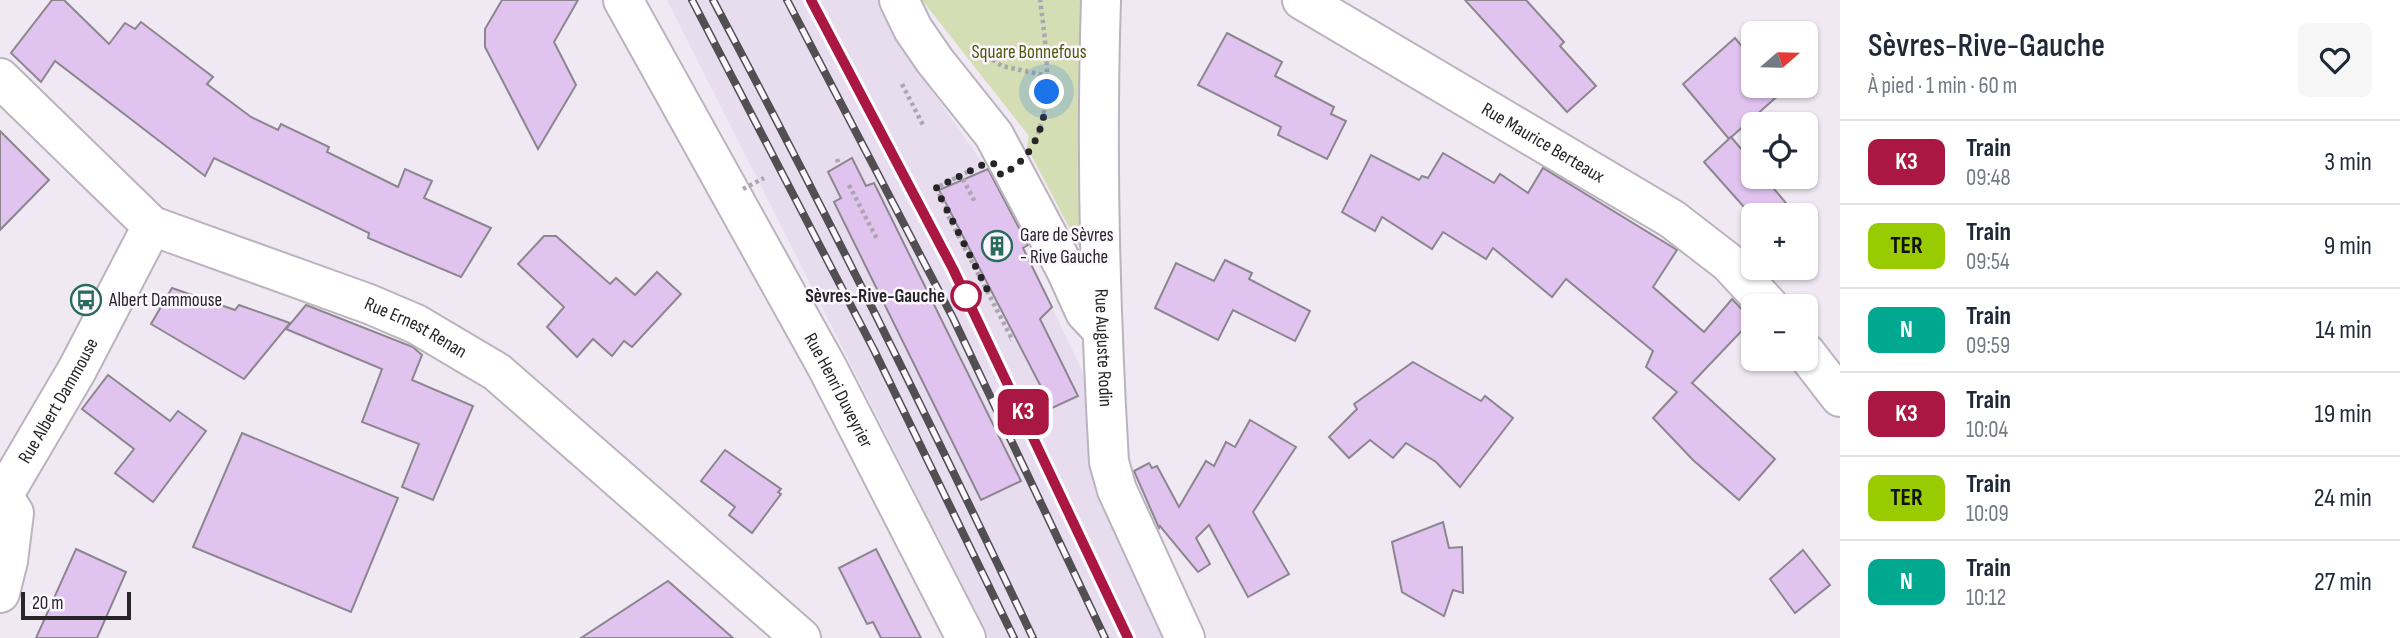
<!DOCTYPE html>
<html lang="fr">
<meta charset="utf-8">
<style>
:root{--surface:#fff;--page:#f6f6f7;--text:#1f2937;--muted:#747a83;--line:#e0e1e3}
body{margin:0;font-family:"Sofia Sans Condensed",sans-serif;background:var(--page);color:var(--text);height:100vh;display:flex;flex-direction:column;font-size:26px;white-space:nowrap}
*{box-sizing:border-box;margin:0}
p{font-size:23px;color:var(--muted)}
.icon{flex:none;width:38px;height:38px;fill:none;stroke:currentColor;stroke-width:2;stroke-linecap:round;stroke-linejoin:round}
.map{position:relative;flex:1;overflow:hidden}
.sheet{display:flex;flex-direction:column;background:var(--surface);width:560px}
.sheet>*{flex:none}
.badge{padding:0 14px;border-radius:10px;font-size:24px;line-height:46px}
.needle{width:46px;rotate:70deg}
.fabs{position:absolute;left:1741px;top:21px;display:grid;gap:14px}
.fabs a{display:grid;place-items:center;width:77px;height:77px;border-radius:10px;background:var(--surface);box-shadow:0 2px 5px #0004;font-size:35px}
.scale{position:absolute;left:21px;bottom:18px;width:110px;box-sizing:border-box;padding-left:7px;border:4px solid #272528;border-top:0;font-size:19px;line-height:24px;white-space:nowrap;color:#272528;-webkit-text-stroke:5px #fcf7ff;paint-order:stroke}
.you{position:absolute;width:35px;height:35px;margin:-18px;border:5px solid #fff;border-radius:50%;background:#1a73e8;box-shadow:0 0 0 10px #1a73e833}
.map>.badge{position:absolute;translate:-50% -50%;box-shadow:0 0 0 4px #fff}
.round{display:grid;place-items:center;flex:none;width:74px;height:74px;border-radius:10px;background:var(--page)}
.overview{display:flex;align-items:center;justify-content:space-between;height:119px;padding:0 28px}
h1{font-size:33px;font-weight:600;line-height:52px}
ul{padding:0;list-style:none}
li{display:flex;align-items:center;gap:21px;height:84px;padding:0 28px;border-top:2px solid var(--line)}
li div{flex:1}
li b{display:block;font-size:26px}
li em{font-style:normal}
li .badge{min-width:77px;font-weight:700;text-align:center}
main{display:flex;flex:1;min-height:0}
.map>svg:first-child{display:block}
.built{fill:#e8ddee}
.green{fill:#d4ddb3}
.building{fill:#e1c3ef;stroke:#8c868f;stroke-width:2}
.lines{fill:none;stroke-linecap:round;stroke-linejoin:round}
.street-casing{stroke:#bbb4be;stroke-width:42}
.path{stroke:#aca6ae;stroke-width:4.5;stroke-dasharray:3.5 3.5;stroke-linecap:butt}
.street{stroke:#fff;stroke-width:38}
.rail-casing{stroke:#524f53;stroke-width:8}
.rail{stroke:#fcf7ff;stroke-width:5;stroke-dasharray:16;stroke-linecap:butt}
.path-bridge{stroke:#aca6ae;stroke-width:4.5;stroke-dasharray:3.5 3.5;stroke-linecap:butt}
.line-casing{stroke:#fff;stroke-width:16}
.line{stroke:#aa1743;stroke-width:10}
.walk{stroke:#272528;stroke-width:7;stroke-dasharray:0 12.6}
.stop-dot{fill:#fff;stroke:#aa1743;stroke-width:3.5}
.labels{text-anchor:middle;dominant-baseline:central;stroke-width:5;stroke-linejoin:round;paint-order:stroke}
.park-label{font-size:19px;fill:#4f5909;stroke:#fcf7ff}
.street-label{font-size:19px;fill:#272528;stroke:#fcf7ff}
.poi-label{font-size:19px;fill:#272528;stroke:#fcf7ff;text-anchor:start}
.stop-label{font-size:19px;font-weight:bold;fill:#272528;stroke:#fcf7ff;text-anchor:end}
</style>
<main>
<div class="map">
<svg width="1840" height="638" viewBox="0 0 1840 638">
<rect width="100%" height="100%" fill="#f0e9f3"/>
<path class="built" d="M667,0h216l13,40 91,129 109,231 75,238h-182z"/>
<path class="green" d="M922,0h161l-1,252 -55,-105 2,-11z"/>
<g class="building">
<path d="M52,0h12l45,44 16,-21 10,6 6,-7 72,55 -6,7 44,33 27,13 3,-6 48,23 -2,5 71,35 7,-18 27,12 -8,17 67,30 -30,49 -93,-39 1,-5 -155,-75 -9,18 -150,-115 -14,21 -30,-29z"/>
<path d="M502,0h76l-24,42 22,43 -38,64 -53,-102v-18z"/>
<path d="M1465,0h61l38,42 -4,4 36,40 -29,26z"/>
<path d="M1227,33l55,29 -7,14 59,31 -3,7 15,7 -19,38 -49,-24 3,-8 -83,-42z"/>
<path d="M1735,38l19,23v25h35l-60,53 -46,-55z"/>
<path d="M0,131l49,49 -49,50z"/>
<path d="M1731,137l23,27v13h10l32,38h-45l-47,-53z"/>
<path d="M1443,153l51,30 6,-9 28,19 15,-25 134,82 -24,37 51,45 28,-33 20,21 -60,63 83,76 -36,41 -46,-40 -40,-42 24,-26 -31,-25 7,-16 -87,-72 -14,18 -59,-49 -7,11 -43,-27 -11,17 -50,-32 -7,14 -33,-19 29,-57 48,25 3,-4 6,2z"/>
<path d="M852,158l14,28 8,-3 147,298 -40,19 -147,-298 7,-4 -13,-26z"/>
<path d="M988,169l40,76 -5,3 29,59 -12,12 38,77 -26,12 -113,-218z"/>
<path d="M544,236h12l54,48 6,-6 19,17 22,-23 24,22 -49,53 -8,-6 -12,15 -19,-17 -16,18 -30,-30 17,-20 -46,-43z"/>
<path d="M1225,260l27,13 -3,6 61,32 -15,30 -62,-31 -15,30 -63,-32 21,-45 38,18z"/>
<path d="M172,288l63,22 4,-5 51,18 -46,56 -93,-55z"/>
<path d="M306,305l107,42 9,8 -10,25 61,26 -40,94 -31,-13 17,-43 -57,-22 20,-53 -96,-40z"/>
<path d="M1413,362l68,39 4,-5 28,22 -53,69 -24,-25 -30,-19 -13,15 -23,-18 -21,18 -20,-21 28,-28 -3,-5z"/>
<path d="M108,375l62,46 8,-10 28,20 -53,71 -38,-29 19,-24 -52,-40z"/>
<path d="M1250,420l46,27 -43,65 36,62 -41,23 -39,-72 -13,13 14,26 -12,8 -38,-46 -1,2 -25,-57 15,-8 3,5 5,-2 22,41 27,-46 8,5 12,-24 9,5z"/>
<path d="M242,433l156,65 -47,114 -158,-65z"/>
<path d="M725,450l56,39 -3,3 3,2 -29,39 -23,-18 6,-8 -34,-26z"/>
<path d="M1443,522l6,26 13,-1 1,46 -10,-3 -9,26 -42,-24 -10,-50z"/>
<path d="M76,549l50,23 -29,66h-61z"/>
<path d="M876,549l45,89h-40l-8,-16 -6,2 -28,-56z"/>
<path d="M1803,550l27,35 -35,28 -25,-34z"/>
<path d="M668,581l65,57h-152z"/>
</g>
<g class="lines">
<g class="street-casing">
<g id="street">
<path id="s1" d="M623,0l204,367 139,271"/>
<path d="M899,0l14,29 22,32 59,74 72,135 19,42 16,17"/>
<path id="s2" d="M1101,0c-5,155 -1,308 8,462l8,28 68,148"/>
<path id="s3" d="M1302,0l370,219 57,44 40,43"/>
<path id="s4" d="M0,78l152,148 217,78 47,20 81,48 304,266"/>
<path d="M1806,353l34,44"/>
<path id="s5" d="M0,501l77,-131 75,-144"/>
<path d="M0,593l8,-32 6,-48 -11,-17"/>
</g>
</g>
<g class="path">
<path d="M975,48l27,18 46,10"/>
<path d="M902,84l21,41"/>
<path d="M1038,134c15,-45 8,-88 2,-134"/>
<path d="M837,159l2,6"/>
<path d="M963,179l12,23"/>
<path d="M849,185l29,56"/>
<path d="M947,209l-11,-21 35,-18"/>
<path d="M945,210l67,129 -2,1"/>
</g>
<use href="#street" class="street"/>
<g class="rail-casing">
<g id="rail">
<path d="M692,0l182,350 140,288"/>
<path d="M713,0c112,210 218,423 320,638"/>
<path d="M787,0l166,318 152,320"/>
<path d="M811,0l142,269 175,369"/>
</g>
</g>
<use href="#rail" class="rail"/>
<path class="path-bridge" d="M743,189l21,-11"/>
</g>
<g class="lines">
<g class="line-casing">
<path id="line" d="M811,0l142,269 175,369"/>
</g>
<use href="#line" class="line"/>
<path class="walk" d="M966,296l22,-5 -52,-103 50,-25 9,1 6,11c32,-15 44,-49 46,-83"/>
</g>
<defs>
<g id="building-ring" transform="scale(1.575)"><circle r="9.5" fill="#fcf7ff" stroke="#296b5c" stroke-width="1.5"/><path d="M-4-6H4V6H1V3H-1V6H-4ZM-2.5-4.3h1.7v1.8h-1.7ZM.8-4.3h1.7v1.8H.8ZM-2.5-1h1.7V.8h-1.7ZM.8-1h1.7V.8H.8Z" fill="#296b5c"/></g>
<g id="bus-ring" transform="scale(1.575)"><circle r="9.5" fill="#fcf7ff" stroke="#296b5c" stroke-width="1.5"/><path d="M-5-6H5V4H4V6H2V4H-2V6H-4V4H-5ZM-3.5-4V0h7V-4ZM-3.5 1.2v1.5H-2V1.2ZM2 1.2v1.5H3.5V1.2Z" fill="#296b5c"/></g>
</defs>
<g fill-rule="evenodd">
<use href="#building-ring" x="997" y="246"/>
<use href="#bus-ring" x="86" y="300"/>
</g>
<circle class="stop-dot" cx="966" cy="296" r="14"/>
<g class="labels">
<g class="park-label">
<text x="1029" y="52">Square Bonnefous</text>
</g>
<g class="street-label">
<text stroke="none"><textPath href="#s3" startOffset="280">Rue Maurice Berteaux</textPath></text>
<text stroke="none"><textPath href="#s4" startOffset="495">Rue Ernest Renan</textPath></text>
<text stroke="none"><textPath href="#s2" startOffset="348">Rue Auguste Rodin</textPath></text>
<text stroke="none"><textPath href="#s1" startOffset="446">Rue Henri Duveyrier</textPath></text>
<text stroke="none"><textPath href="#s5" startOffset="116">Rue Albert Dammouse</textPath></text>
</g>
<g class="poi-label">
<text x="1020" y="235">Gare de Sèvres<tspan x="1020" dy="22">- Rive Gauche</tspan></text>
<text x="109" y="300">Albert Dammouse</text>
</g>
<g class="stop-label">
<text x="945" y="296">Sèvres-Rive-Gauche</text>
</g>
</g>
</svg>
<div class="fabs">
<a><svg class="needle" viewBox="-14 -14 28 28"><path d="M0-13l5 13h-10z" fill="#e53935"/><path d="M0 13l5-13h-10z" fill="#747a83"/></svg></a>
<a><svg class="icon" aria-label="locate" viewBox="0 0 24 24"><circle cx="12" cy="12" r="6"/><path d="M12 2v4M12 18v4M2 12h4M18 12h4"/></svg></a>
<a>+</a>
<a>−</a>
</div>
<div class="scale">20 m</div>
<div class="you" style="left:1047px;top:92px"></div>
<b class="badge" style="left:1023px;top:412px;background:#aa1743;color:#fff">K3</b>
</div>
<section class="sheet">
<div class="overview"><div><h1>Sèvres-Rive-Gauche</h1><p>À pied · 1 min · 60 m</p></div><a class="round"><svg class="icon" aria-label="heart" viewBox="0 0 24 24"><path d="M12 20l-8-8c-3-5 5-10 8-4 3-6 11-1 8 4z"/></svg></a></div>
<ul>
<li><span class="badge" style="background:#aa1743;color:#fff">K3</span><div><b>Train</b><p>09:48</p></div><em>3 min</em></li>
<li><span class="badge" style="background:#9c0;color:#111">TER</span><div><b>Train</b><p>09:54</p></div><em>9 min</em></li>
<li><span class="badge" style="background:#00a88f;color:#fff">N</span><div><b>Train</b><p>09:59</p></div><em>14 min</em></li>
<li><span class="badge" style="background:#aa1743;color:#fff">K3</span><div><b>Train</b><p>10:04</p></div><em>19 min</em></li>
<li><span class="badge" style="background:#9c0;color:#111">TER</span><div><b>Train</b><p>10:09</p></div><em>24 min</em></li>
<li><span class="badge" style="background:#00a88f;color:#fff">N</span><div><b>Train</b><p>10:12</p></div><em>27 min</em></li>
</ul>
</section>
</main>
